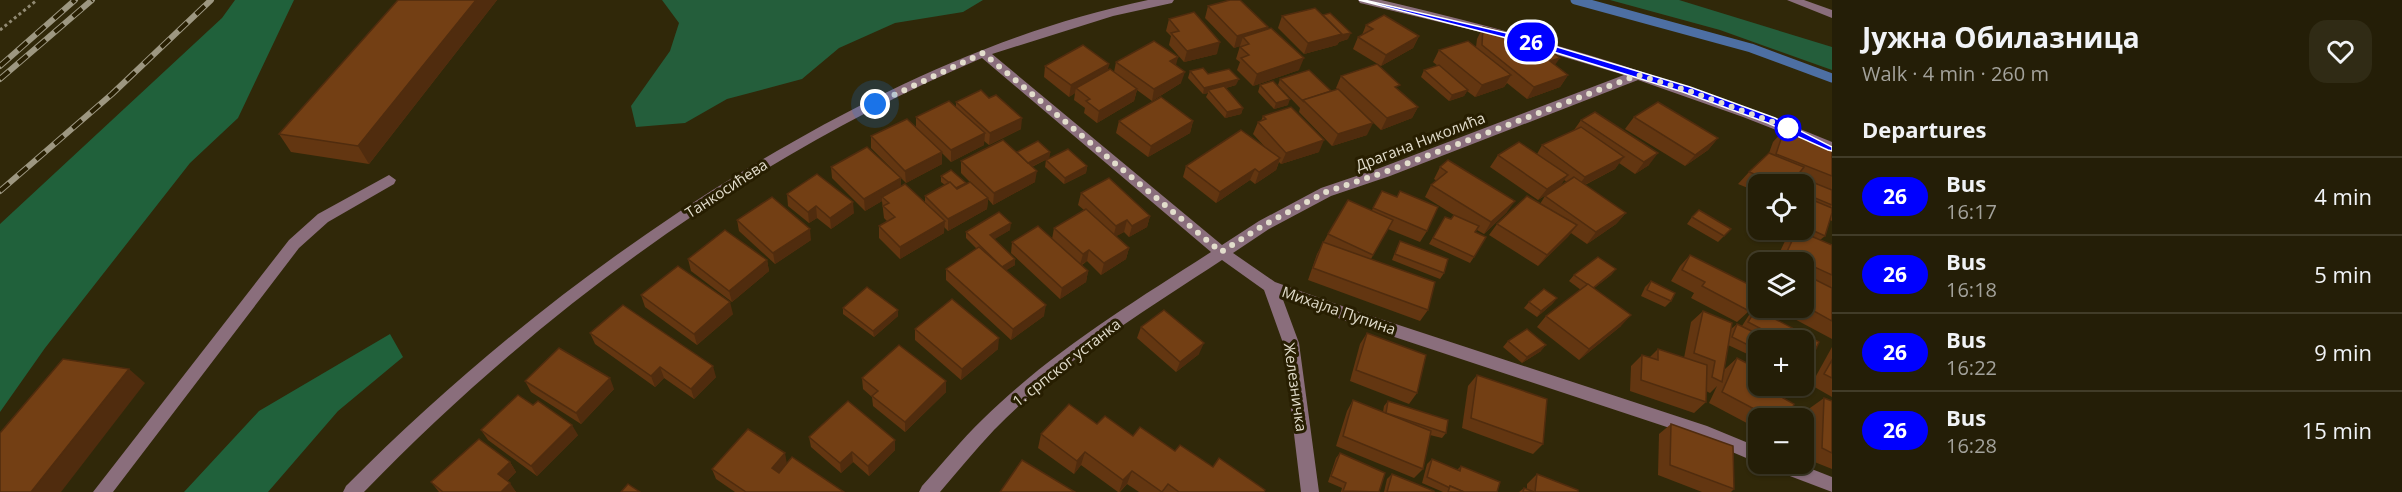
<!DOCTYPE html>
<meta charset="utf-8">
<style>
:root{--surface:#241e07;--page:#302b15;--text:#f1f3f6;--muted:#a3a29b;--line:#413c28}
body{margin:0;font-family:"Open Sans",sans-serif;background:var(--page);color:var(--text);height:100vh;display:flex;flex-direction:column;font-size:22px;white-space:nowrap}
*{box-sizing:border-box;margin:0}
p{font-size:20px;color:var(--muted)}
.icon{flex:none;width:33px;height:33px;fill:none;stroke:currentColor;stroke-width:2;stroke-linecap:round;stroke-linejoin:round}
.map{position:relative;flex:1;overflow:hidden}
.drawer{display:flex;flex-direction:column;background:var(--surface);width:570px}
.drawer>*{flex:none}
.badge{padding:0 12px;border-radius:20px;font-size:21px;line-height:39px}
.controls{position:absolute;left:1748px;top:174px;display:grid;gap:12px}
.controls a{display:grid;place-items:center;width:66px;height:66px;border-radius:12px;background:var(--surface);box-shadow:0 2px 4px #0004,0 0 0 2px var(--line);font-size:30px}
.you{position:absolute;width:30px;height:30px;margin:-15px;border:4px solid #fff;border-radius:50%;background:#1a73e8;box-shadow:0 0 0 9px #1a73e833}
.map>.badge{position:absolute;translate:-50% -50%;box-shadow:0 0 0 3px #fff}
h2{padding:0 30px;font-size:22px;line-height:54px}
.round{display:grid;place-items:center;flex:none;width:63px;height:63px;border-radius:18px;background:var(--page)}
.head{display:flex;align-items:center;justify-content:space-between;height:102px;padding:0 30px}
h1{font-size:28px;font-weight:700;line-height:45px}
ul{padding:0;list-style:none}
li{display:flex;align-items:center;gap:18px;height:78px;padding:0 30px;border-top:2px solid var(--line)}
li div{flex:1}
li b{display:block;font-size:22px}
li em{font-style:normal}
li .badge{min-width:66px;font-weight:700;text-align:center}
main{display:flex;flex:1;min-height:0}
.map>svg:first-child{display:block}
.green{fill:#245e3b}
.forest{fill:#20613b}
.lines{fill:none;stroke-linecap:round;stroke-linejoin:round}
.stream{stroke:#4d6fa3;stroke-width:9}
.path{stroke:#918a73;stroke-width:3;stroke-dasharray:3 3;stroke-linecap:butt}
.minor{fill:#8a6e7c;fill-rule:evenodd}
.rail-casing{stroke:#9d9781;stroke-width:6}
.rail{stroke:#271e01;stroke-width:4;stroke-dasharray:12;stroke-linecap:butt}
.wall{fill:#633611}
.shaded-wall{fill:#502c0e}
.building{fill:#733f14;stroke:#502c0e;stroke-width:1.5}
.line{fill:#00f;stroke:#fff;stroke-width:1.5}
.walk{stroke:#e2ddcc;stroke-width:6;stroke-dasharray:0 10.8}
.stop-dot{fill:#fff;stroke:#00f;stroke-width:3}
.labels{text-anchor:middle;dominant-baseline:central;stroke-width:6;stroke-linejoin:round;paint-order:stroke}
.street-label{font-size:15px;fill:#e2ddcc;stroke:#271e01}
</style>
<main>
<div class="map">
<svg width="1832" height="492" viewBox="0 0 1832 492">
<rect width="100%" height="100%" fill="#302809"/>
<g class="green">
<path d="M662,0h321l-20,12 -68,11 -56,25 -37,31 -75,20 -42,24 -49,4 -5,-21 39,-55 9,-28z"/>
<path d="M1610,0h69l153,47v23l-112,-40z"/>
</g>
<g class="forest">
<path d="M235,0h59l-56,118 -48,45 -145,185 -45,64v-188l222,-206z"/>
<path d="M390,334l13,23 -65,54 -70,81h-84l75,-81z"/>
</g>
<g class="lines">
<path class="stream" d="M1575,0l176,48 81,30"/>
<path class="path" d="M0,30l37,-30"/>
<g class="minor">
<path d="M1148,0h26l-2,3 -59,13 -121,38 230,191 37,-24 62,-33 59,-20 244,-93 -143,-43 -121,-29 -2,-3h23l13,3c149,35 297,80 438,139v10l-89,-35 -105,-37 -248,96 -59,20 -62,33 -36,24 42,29 81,29 351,115 51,21v16l-61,-26 -351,-116 -64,-24 17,46 20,149h-18l-18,-149 -19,-53 -42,-30c-79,52 -162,102 -228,170 -19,20 -36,41 -54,62h-21l3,-6c20,-22 39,-46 61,-67 68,-67 149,-116 228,-167l-229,-194c-232,99 -443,253 -618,434h-21l3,-6c120,-121 253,-227 399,-316 126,-76 259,-140 403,-170z"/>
<path d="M1787,0h17l28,10v8z"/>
<path d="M389,175l7,5 -2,4 -66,38 -29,26 -186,244h-20l196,-252 29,-26z"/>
<path d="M1771,464h28l33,13v15l-58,-22z"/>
</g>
<g class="rail-casing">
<g id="rail">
<path d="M0,66l75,-66"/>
<path d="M0,79l92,-79"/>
<path d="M0,191l112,-97 99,-94"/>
</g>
</g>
<use href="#rail" class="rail"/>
</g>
<g class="wall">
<path d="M398,0h99l-128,164 -78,-12 -12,-18z"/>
<path d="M1208,6l60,21 -1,3 32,40 -46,16 -16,-16 3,-8 -4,-3 4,-13 -6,2 -29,-30z"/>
<path d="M1282,16l66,23 -9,3 -2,3 -33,9 -26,-26z"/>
<path d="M1169,19l48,35 -33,8 -15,-17 2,-9 -5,-5z"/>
<path d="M1366,25l53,11 -6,12 -32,18 -28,-17 5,-12 4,-2z"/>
<path d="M1483,27l72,38 13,10 -8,12 -33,12 -20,-16 -3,4 -29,10 -8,-6 -3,5 -15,5 -28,-24 3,-7 14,-4 -5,-4 6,-12 37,-3 1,-8z"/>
<path d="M1178,57l-3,8 6,18 -29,18 -15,-11 -3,11 -37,22 -13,-10 1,-5 -11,-8 1,-7 -6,4 -25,-20 1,-11 64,-2 -2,7 7,1 2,-10z"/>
<path d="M1190,71l18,3 28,11 -10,3 17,20 -2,6 -16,4 -19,-21 2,-4 -5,1 -15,-16z"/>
<path d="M1341,76l57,13 20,18 -6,11 -31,12 -24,-23 10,28 -35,11 -33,-34 1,-4 -22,-23 2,-6 51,12 6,-2 -1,-1z"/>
<path d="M1260,85l28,20 -14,4 -16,-17z"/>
<path d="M956,102l65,27 -32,16 -5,-4v4l-33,17 -9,-9v11l-36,19 -35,-35v-12l45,-8v-11l40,-10z"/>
<path d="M1263,116l56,36 -38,12 -2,-2 -3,8 -21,14 -5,-4 -34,23 -33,-26 3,-11 80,-18 -13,-14 5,-12 3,-1z"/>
<path d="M1634,117l84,21 -10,12 -23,16 -60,-37z"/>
<path d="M1581,120l68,45 -14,9 -16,-11 -4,6 -30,16 41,28 -10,11 -29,20 -16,-11 -33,33 -49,-31 8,-11 43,-20 5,-8 22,-14 -3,-2 -4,6 -22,14 -48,-33 8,-12 39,-1 5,-9 32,-15z"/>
<path d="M1119,121h74l-3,12 -42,24 -32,-24z"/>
<path d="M1784,130l48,18v73l-2,-1 -5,16 -5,4 12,5v94l-45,-24 4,-7h12v-19l7,-6 -7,-4v-17h-28l10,-21 5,-4 -19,-7h32v-46h-45v8l-20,-8 11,-12 20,-19 4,-11z"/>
<path d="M1017,152h33l-1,6 -17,9 3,15 -42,23 -5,-6 -1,10 -39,22 -4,-4v6l-44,26 -21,-21v-12l8,-5 -3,-3 -2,-17 -17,10 -33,-33 -1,-11 70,11v8l24,17v-7l20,-11 -4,-3v-6l25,8 4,-2 -9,-9v-12z"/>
<path d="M1046,160l41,6 -1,7 -22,11 -19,-17z"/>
<path d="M1440,167l67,45 -23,22 -7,-4 -2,2 -1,25 -4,6 -41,-19 16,-27 6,2 3,-4 -29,-18 6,-12 6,-4 -3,-2z"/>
<path d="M1382,191l45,40 -7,11 -32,-13 -17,30 57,51 -8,11 -112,-41 9,-26 11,-20 44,-24z"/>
<path d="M1081,193l69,23 -3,11 -18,10 -5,-5 -8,4 13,12 -3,11 -25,16 -14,-14 -5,4 6,6 -2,11 -26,17 -49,-46 1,-11 40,-3 2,-11 30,-18 -6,-5z"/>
<path d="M787,194l67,19 -23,16 -14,-11 -8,5 -21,-17z"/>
<path d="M1758,197v27l-9,-4z"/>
<path d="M1692,217l39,12 -13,13 -31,-18z"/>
<path d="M737,220l74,20 -36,24 -36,-33z"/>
<path d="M1010,230l-16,9 21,20v6l-9,5 38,46 -33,24 -65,-60v-11l31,-20 -11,-11v-6z"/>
<path d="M1400,241l44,32 -4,6 -48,-19 5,-13z"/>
<path d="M1690,255l59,56 -12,11 -46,-24 3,-5 -23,-12 9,-15z"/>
<path d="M688,259l79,1 2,11 -37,31 -41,-31z"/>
<path d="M1616,269l-5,6 -17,13 27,38 -42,34 -42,-33 9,-11 35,-26 -12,-9 5,-6z"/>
<path d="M1651,281l20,20 -6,6 -24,-11 4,-9z"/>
<path d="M641,295l92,19 -36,31 -52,-38z"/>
<path d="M1557,298l-5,6 -15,13 -13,-9 5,-6z"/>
<path d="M843,308l55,2v6l-24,21 -31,-23z"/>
<path d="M1756,309l63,33 -7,15 -8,6 -1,-1v-22h-45v19l-30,-14 -4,27 1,-3 12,-11 21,11v17h30l-5,12 11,6 -5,14h-31v11l-49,-26 8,-17 -7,7 -4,-2v11l-12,11 -64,-22 1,-25 11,-11 8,2 8,-8 26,9 7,-36 12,-11 29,12 -1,6 6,-5 5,2 7,-11z"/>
<path d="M1141,327l58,27 -23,18 -39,-34z"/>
<path d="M915,329l83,20 -37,31 -46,-40z"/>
<path d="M590,333l126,44 -22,22 -30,-21 -9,9 -60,-43z"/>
<path d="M1367,333l50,60 -8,11 -59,-23 10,-37z"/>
<path d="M1508,341l33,10 -19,12 -19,-16z"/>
<path d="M1832,347v50l-21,-12z"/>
<path d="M1477,375l66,69 -10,10 -71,-26 6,-42z"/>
<path d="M862,378l84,3v11l-41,40 -32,-26 -1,-9 -9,-8z"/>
<path d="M525,381l89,8 -33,35 -50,-32z"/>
<path d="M1824,398l8,3v68l-25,-10 3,-51z"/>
<path d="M1353,400l30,12 1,-6 4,-5 58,32 -4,5 -12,-3 -7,34 -9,9 -78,-32 11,-35z"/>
<path d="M1097,424l36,12 42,15 38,16 51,25h-125l-12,-8 -7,8h-2l-37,-27 -7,9 -36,-26 3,-14z"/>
<path d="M1671,424l63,65 -3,3h-29l-44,-17 1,-41z"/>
<path d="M481,430l97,5 -41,41 -49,-36z"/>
<path d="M809,437l86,3v10l-26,26 -16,-14 -12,11 -30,-26z"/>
<path d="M1340,453l39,39h-38l1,-4 -14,-6 8,-24z"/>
<path d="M1432,459l25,11 4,-4 36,26h-54l-21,-9 5,-19z"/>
<path d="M510,462l6,10 -9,9 9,11h-77l-8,-10z"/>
<path d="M787,463l57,29h-109l-19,-13 -4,-10z"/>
<path d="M1392,474l42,18h-50l3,-13z"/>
<path d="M1537,474l41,18h-59l5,-4 3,1v-5z"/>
</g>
<g class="shaded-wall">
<path d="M476,0h21l-128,164 -11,-18z"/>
<path d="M1268,27l-4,12 -21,-2 -3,9 -6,2 3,-12z"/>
<path d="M1351,33l-3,6 -9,3 -2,3 -33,9 4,-11 34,-9z"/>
<path d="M1419,36l-6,12 -32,18 5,-11z"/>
<path d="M1220,42l-3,12 -33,8 3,-11z"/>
<path d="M1178,57l-3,12 -5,-8z"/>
<path d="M1304,58l-5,12 -46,16 4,-12z"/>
<path d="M1560,58l-8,11 -2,-8z"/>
<path d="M1109,64l-2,12 -31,12 -1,5 -6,4 2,-12z"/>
<path d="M1185,72l-4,11 -29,18 2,-12z"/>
<path d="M1511,75l-7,12 -29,10 7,-12z"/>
<path d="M1568,75l-8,12 -33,12 7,-12z"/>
<path d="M1239,79l-3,6 -26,7 -2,-2v3l-5,1 1,-6z"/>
<path d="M1137,89l-3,12 -37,22 2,-12z"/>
<path d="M1468,90l-4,6 -15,5 3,-6z"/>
<path d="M1290,99l-2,6 -14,4 2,-6z"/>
<path d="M1418,107l-6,11 -31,12 6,-12z"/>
<path d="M1243,108l-2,6 -16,4 2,-6z"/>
<path d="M1022,118l-1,11 -32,16 1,-12z"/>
<path d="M1193,121l-3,12 -42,24 3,-11z"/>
<path d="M1373,123l-6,12 -35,11 6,-12z"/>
<path d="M985,133l-1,12 -33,17v-12z"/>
<path d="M1718,138l-10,12 -23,16 10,-11z"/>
<path d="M1324,140l-5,12 -38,12 5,-11z"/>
<path d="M942,152v12l-36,19 -1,-12z"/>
<path d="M1050,152l-1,6 -22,11 1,-6z"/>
<path d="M1658,153l-9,12 -14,9 9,-12z"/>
<path d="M1624,157l-9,12 -39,20 9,-12z"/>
<path d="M1280,158l-4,12 -21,14 4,-12z"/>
<path d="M1087,166l-1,7 -22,11 1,-6z"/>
<path d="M1255,169l-5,11 -34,23 4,-11z"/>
<path d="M1037,171l-2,11 -42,23 1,-12z"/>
<path d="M1568,175l-8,11 -22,14 9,-11z"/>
<path d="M901,178v12l-19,7v4l-17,10 -1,-12z"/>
<path d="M988,198l-1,11 -39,22v-12z"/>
<path d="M1515,201l-8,11 -23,22 7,-12z"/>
<path d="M853,202l1,11 -23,16 -1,-11z"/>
<path d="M816,206l1,12 -8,5 -1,-11z"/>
<path d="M1626,213l-10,11 -29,20 9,-12z"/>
<path d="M1150,216l-3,11 -18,10 3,-11z"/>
<path d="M1127,220l-3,12 -11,6 3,-12z"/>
<path d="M945,221l-1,12 -44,26v-12z"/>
<path d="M1011,223l-1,7 -20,12v-7z"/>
<path d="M1577,225l-9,12 -30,29 9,-11z"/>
<path d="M810,229l1,11 -36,24 -2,-11z"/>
<path d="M1129,248l-3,11 -25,16 3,-12z"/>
<path d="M1089,250l-2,11 -7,4 3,-11z"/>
<path d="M1015,259v6l-13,8v-6z"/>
<path d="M767,260l2,11 -37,31 -3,-11z"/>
<path d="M1616,269l-5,6 -24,19 6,-6z"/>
<path d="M1088,271l-2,11 -26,17 2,-11z"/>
<path d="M1557,298l-5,6 -15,13 4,-6z"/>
<path d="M730,302l3,12 -36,31 -3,-11z"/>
<path d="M1046,305l-2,11 -33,24 2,-11z"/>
<path d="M898,310v6l-24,21 -1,-6z"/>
<path d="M1631,315l-10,11 -42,34 10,-11z"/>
<path d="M999,338l-1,11 -37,31 1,-11z"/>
<path d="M1204,343l-5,11 -23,18 4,-10z"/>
<path d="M1546,345l-5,6 -19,12 5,-6z"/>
<path d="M713,366l3,11 -22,22 -3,-10z"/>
<path d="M660,367l4,11 -9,9 -4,-11z"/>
<path d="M129,369l16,14 -84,109h-30z"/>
<path d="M610,378l4,11 -33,35 -5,-11z"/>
<path d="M946,381v11l-41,40v-10z"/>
<path d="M572,425l6,10 -41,41 -6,-10z"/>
<path d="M895,440v10l-26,26 -1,-10z"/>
<path d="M852,452l1,10 -12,11 -1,-10z"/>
<path d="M1085,452l-4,13 -7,9 3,-13z"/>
<path d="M785,453l2,11 -12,14 -3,-10z"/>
<path d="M510,462l6,10 -12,12 -6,-10z"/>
<path d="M1132,471l-5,13 -8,8 4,-12z"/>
<path d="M510,483l6,9h-15z"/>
</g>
<g class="building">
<path d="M398,0h78l-118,146 -79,-12z"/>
<path d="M1230,0h10l28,27 -31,9 -29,-30z"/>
<path d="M1315,8l27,26 -34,9 -26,-27z"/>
<path d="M1194,12l26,30 -33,9 -16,-18 8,-2 -10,-12z"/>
<path d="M1330,13l21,20 -10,2 1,-1 -19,-19z"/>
<path d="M1384,15l35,21 -33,19 -28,-18 15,-8 -7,-4z"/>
<path d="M1483,27l29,7 16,12 11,-4 21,16 -10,3 18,14 -34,12 -52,-42z"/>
<path d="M1271,28l33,30 -47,16 -16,-16 8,-3 -9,-8 9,-3 -6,-7z"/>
<path d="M1154,41l24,16 -8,4 15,11 -31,17 -38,-27z"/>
<path d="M1468,41l43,34 -29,10 -43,-35z"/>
<path d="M1083,45l26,19 -38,21 -26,-19z"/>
<path d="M1377,64l23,21 -5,2 23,20 -31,11 -46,-42z"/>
<path d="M1439,65l29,25 -16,5 -28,-25z"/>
<path d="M1203,68l5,6 21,-5 10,10 -35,9 -14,-17z"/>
<path d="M1110,69l27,20 -38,22 -13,-10 4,-2 -14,-11z"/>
<path d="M1309,70l22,21 -28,9v1l-23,-22z"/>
<path d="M1273,81l17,18 -14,4 -16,-18z"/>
<path d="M1224,86l19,22 -16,4 -19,-22z"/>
<path d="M1338,89l35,34 -35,11 -35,-34z"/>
<path d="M981,90l8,8 7,-3 26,23 -32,15 -34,-31z"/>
<path d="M1161,97l32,24 -42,25 -32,-25z"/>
<path d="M949,101l36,32 -34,17 -35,-33z"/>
<path d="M1658,102l60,36 -23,17 -61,-38z"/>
<path d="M1291,107l33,33 -38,13 -28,-31 8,-3 -3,-3z"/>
<path d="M1595,112l63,41 -14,9 -63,-42z"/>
<path d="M907,119l35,33 -37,19 -34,-35z"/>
<path d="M1581,127l43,30 -39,20 -43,-32z"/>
<path d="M1241,130l39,28 -21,14 -4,-3 -35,23 -34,-26z"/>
<path d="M1784,130l48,18v28l-56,-22z"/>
<path d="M1003,140l34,31 -43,22 -33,-32z"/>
<path d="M1038,141l12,11 -22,11 -11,-11z"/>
<path d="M1519,142l49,33 -21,14 -49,-34z"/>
<path d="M867,147l34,31 -37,21 -33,-32z"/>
<path d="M1068,149l19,17 -22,12 -19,-18z"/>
<path d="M1769,153l35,14 -7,9 35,14v15l-29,-12v-9h-22l-32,-12z"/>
<path d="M1448,160l67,41 -24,21 -60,-37 16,-13 -7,-5z"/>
<path d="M951,170l15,13 -10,5 -15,-12z"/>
<path d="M817,174l36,28 -23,16 -14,-12 -8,6 -21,-18z"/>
<path d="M1574,177l52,36 -30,19 -51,-36z"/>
<path d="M1109,178l41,38 -18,10 -5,-6 -11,6 -35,-33z"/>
<path d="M950,182l7,7 13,-7 18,16 -40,21 -23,-23z"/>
<path d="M905,184l40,37 -45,26 -21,-21 16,-9 -12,-11 6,-3 -7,-6z"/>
<path d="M1382,191l15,6 3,-6 38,16 -11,24 -54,-23z"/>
<path d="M1527,196l50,29 -30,30 -50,-31z"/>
<path d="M1803,196l29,12v5l-7,23 -22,-10z"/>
<path d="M772,197l38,32 -37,24 -36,-33z"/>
<path d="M1348,200l45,20 -20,35 -45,-21z"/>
<path d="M1086,209l43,39 -25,15 -15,-13 -6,4 -29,-26z"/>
<path d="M1699,210l32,19 -7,7 -32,-19z"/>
<path d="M999,212l12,11 -21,12 25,24 -13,8 -36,-35z"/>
<path d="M1454,215l25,11 -4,6 11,5 -12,20 -41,-19 12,-21 6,2z"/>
<path d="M1038,226l50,45 -26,17 -50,-46z"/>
<path d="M725,230l42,30 -38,31 -41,-32z"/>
<path d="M1797,230l35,15v30l-46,-21z"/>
<path d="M1400,241l48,18 -4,14 -49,-19z"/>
<path d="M1323,242l112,40 -7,28 -115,-42z"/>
<path d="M979,247l67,58 -33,24 -67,-60z"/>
<path d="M1690,255l68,34v5l-9,17 -47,-25 3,-4 -23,-12z"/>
<path d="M1598,257l18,12 -23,19 -19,-13z"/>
<path d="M678,266l52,36 -36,32 -53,-39z"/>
<path d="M1814,279l18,9v33l-29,-16v-7z"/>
<path d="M1651,281l24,12 -4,8 -24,-11z"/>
<path d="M1588,284l43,31 -42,34 -43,-33z"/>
<path d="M867,287l31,23 -25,21 -30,-23z"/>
<path d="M1544,289l13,9 -16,13 -12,-9z"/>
<path d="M952,299l47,39 -37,31 -47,-40z"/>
<path d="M623,305l90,61 -22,23 -31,-22 -9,9 -61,-43z"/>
<path d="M1756,309l63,33 -7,15 -9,-5v-12h-21l-34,-18z"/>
<path d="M1164,310l40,33 -24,19 -39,-35z"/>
<path d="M1703,311l29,12 -10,59 -10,-5 3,-16 -21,-8z"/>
<path d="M1737,324l33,16h-12v10l-26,-13z"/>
<path d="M1527,329l19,16 -19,12 -19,-16z"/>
<path d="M1367,333l59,22 -9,38 -61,-23z"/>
<path d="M899,345l47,36 -41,41 -33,-26 6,-5 -16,-13z"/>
<path d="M559,348l51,30 -34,35 -51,-32z"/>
<path d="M1658,349l49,16 -1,37 -65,-22 1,-25 16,5z"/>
<path d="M1737,358l21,11v17h30l-5,12 11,6 -5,14h-18l-49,-26z"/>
<path d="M63,359l66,10 -98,123h-31v-59z"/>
<path d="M1832,360v18l-8,-4z"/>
<path d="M1477,375l70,24 -4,45 -72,-26z"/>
<path d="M518,395l15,10 5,-4 34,24 -41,41 -50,-36z"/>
<path d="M1824,398l8,3v52l-10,-5z"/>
<path d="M1353,400l78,31 -8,38 -80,-33z"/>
<path d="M848,401l47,39 -27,26 -16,-14 -12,11 -31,-26z"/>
<path d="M1388,401l60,19 -2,13 -60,-20z"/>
<path d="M1069,404l28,20 8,-8 28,20 7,-9 35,24 5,-6 33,22 6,-9 46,32 -1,2h-85l-11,-8 -6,8 -30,-21 -9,9 -38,-28 -8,9 -36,-27z"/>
<path d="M1671,424l62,22 1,43 -64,-24z"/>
<path d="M748,429l37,24 -13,15 7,5 13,-16 52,35h-98l-34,-23z"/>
<path d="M479,439l31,23 -12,12 12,9 -9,9h-58l-12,-10z"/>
<path d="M1340,453l45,20 -6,19 -36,-1 3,-8 -15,-7z"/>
<path d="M1432,459l28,12 1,-5 39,16 -3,10h-33l-14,-6v2l-23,-11z"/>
<path d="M1022,460l53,32h-75z"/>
<path d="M1392,474l42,17v1h-47z"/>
<path d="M1537,474l41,16v2h-43z"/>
<path d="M628,484l12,8h-19z"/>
<path d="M1450,486l14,6h-16z"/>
<path d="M1524,488l10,4h-11z"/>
</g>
<path class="line" d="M1359,0h5l160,37 166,50 85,31 57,29v4l-4,-1 -60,-27 -85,-31 -165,-51z"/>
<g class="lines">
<path class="walk" d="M875,104l108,-51 238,199 43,-27 62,-33 59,-20 253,-97 48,15 106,39 -4,-1"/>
</g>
<circle class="stop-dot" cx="1788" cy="128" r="12"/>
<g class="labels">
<g class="street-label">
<text transform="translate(1420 141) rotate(-21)">Драгана Николића</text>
<text transform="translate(726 188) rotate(-33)">Танкосићева</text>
<text transform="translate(1339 310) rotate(19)">Михајла Пупина</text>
<text transform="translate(1066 362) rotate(-38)">1. српског устанка</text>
<text transform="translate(1296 387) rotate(82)">Железничка</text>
</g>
</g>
</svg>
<div class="controls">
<a><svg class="icon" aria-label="locate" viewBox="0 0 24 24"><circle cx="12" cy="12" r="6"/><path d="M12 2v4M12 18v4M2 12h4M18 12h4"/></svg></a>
<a><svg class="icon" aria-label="layers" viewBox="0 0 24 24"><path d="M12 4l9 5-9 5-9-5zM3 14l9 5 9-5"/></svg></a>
<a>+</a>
<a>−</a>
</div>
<div class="you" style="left:875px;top:104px"></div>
<b class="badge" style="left:1531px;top:42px;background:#00f;color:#fff">26</b>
</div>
<section class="drawer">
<div class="head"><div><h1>Јужна Обилазница</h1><p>Walk · 4 min · 260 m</p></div><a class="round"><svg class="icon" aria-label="heart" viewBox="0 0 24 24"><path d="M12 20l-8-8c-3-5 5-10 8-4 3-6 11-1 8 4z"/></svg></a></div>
<h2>Departures</h2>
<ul>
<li><span class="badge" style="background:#00f;color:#fff">26</span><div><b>Bus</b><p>16:17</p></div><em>4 min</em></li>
<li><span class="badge" style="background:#00f;color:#fff">26</span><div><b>Bus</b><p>16:18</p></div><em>5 min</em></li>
<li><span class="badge" style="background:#00f;color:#fff">26</span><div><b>Bus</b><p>16:22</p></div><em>9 min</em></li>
<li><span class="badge" style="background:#00f;color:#fff">26</span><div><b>Bus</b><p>16:28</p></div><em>15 min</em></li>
</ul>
</section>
</main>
